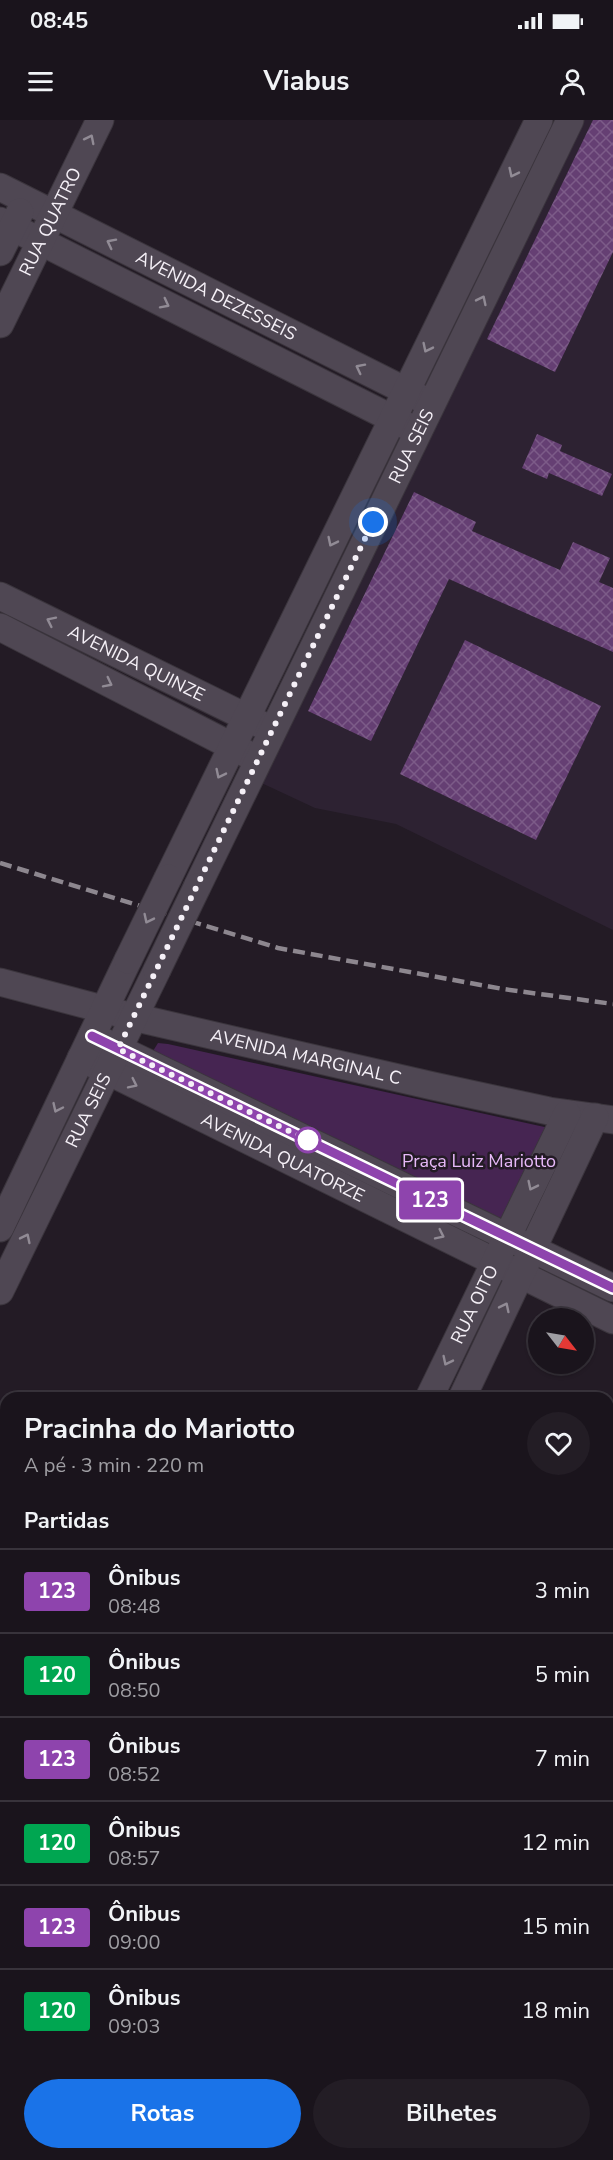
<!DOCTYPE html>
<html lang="pt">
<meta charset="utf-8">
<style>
:root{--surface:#1a141c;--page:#231d25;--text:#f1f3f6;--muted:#9f9ea3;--line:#38333b;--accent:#1a73e8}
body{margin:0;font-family:"Nunito Sans",sans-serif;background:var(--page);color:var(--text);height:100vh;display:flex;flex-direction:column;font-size:22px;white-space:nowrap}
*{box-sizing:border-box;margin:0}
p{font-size:20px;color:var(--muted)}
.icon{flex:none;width:33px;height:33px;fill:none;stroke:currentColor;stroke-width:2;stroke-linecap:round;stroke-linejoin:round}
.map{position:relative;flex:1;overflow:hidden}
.details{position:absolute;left:0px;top:1272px;width:614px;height:768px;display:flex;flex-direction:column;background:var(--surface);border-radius:18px 18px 0 0;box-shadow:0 2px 4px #0004,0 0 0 2px var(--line)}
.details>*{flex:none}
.badge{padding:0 12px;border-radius:4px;font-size:21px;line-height:39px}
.needle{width:39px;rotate:121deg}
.fabs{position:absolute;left:528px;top:1188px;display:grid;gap:12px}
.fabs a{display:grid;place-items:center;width:66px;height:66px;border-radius:50%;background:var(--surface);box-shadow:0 2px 4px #0004,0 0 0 2px var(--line);font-size:30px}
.you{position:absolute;width:30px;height:30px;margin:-15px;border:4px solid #fff;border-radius:50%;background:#1a73e8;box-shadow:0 0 0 9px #1a73e833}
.map>.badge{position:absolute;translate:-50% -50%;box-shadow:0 0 0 3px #fff}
h2{padding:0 24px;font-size:22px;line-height:54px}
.round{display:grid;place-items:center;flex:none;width:63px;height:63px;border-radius:32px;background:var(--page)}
.headline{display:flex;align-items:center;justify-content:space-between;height:102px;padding:0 24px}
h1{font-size:28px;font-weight:700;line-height:45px}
.button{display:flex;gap:12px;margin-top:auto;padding:12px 24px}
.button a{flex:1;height:69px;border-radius:36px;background:var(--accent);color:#fff;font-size:24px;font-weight:700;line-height:69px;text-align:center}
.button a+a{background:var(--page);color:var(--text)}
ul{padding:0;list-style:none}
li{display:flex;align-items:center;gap:18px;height:84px;padding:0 24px;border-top:2px solid var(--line)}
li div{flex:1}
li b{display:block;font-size:22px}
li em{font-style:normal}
li .badge{min-width:66px;font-weight:700;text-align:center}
.status{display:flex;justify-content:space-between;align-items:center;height:42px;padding:0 30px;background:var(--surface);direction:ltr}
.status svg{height:16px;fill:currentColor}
header{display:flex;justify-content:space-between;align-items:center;height:78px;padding:0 24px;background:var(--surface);font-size:27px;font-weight:700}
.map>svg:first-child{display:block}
.built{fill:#2d2232}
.grass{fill:url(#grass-dots)}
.park{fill:#462552}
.building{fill:url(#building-cross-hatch)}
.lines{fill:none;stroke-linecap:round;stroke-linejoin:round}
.street-casing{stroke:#3b353d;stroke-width:29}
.secondary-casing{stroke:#3b353d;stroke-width:35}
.highway-casing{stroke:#3b353d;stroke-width:35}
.street{stroke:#4f4753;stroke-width:27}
.secondary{stroke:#48615a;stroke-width:33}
.highway{stroke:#379d6b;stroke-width:33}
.rail{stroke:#8d878f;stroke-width:4.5;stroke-dasharray:12 6;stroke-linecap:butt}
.street-bridge-casing{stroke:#3b353d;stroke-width:29;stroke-linecap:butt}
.street-bridge{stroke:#4f4753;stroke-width:27}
.oneway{stroke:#918b95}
.line-casing{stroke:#fff;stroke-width:14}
.line{stroke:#8e44ad;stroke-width:9}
.walk{stroke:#f5f0f7;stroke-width:6;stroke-dasharray:0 10.8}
.stop-dot{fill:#fff;stroke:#8e44ad;stroke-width:3}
.labels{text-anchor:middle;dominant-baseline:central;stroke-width:5;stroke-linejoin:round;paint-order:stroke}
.street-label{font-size:18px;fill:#f5f0f7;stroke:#231b25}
.park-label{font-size:18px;fill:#e7b9f9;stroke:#231b25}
</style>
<div class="status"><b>08:45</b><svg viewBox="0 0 49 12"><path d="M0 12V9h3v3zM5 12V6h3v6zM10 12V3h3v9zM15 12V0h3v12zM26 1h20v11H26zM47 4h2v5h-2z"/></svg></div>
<header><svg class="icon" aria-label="menu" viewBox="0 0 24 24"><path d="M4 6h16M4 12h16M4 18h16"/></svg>Viabus<svg class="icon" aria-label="person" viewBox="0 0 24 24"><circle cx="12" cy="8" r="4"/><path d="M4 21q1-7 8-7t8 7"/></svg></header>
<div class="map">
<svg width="613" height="2040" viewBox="0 0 613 2040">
<defs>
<pattern id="grass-dots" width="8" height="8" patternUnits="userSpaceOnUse" patternTransform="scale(1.5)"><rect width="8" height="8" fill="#462552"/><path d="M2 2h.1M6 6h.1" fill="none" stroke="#61456c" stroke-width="1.8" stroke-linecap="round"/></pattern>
<pattern id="building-cross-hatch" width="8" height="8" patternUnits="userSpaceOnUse" patternTransform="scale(1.5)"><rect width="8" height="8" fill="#653f73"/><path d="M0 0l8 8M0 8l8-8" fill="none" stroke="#7c5b88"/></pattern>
</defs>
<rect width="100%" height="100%" fill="#231b25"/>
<path class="built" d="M570,0h43v810l-217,-106 -81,-16 -64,-30z"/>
<g class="grass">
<path d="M0,1603l6,4v52l-6,-4z"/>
<path d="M608,2015l5,3v22h-47l-9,-6h51z"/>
</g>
<path class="park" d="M158,923l10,1 381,84 -47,99 -349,-176z"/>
<g class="building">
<path d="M593,0h20v132l-58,120 -68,-33z"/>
<path d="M537,314l25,11 -2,6 52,23 -10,22 -53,-23 -2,6 -25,-11z"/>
<path d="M414,372l62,30 -4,9 88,39 13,-28 37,16 -11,24 14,6v64l-164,-73 -78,162 -63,-30z"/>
<path d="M465,520l136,66 -65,134 -136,-66z"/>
</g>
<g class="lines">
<g class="street-casing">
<g id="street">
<path id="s1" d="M0,67l422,212"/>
<path d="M0,101l409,206"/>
<path d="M0,132l20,-40"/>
<path id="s2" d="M0,204l100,-204"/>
<path id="s3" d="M0,476l264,130"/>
<path d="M0,507l247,127"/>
<path d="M168,758l371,-758"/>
<path id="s4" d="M197,767l373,-767"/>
<path id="s5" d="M0,862l133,35 300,69 116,25 64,9"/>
<path d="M92,916l521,252"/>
<path id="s6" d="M81,938l532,262"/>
<path d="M0,1108l128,-268"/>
<path id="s7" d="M0,1171l157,-321"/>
<path id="s8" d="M429,1278l138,-284"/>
<path d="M462,1278l133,-281"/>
<path d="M64,2040l3,-6"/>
<path d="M93,2040l3,-6"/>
</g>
</g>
<g class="secondary-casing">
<g id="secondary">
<path d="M0,1452l6,4"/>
<path d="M0,1808l6,5"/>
<path d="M608,1862l5,3"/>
<path d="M330,2034l9,6"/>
</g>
</g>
<g class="highway-casing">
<g id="highway">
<path d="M0,1585l6,4"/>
<path d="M0,1673l6,4"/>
<path d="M608,1997l5,4"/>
<path d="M531,2034l9,6"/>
</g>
</g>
<use href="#street" class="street"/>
<use href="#secondary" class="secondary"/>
<use href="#highway" class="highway"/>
<path class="rail" d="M0,743l278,85 225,41 110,15"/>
<g class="street-bridge-casing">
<g id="street-bridge">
<path d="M128,840l40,-82"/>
<path d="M157,850l40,-83"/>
</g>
</g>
<use href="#street-bridge" class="street-bridge"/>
</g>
<defs><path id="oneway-chevron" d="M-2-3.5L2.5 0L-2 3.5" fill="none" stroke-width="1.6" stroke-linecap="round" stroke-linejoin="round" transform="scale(1.5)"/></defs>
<g class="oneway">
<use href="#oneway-chevron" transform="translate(90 19) rotate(-63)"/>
<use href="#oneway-chevron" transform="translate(513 53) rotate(116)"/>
<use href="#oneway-chevron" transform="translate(111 123) rotate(-153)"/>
<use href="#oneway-chevron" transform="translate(482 180) rotate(-64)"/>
<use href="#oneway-chevron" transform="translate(165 184) rotate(27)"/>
<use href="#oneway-chevron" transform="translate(427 228) rotate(116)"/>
<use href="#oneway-chevron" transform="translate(360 248) rotate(-153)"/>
<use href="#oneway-chevron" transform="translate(332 422) rotate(116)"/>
<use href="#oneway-chevron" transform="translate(51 501) rotate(-154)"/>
<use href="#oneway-chevron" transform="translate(108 563) rotate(27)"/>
<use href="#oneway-chevron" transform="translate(220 654) rotate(116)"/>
<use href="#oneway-chevron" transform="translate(148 799) rotate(116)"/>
<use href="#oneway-chevron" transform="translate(133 964) rotate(26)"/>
<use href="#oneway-chevron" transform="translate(57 988) rotate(115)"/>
<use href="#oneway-chevron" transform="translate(532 1066) rotate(116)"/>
<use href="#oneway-chevron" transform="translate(440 1115) rotate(26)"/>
<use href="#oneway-chevron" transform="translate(26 1118) rotate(-64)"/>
<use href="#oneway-chevron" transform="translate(505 1187) rotate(-64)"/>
<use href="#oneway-chevron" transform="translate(447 1241) rotate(116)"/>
</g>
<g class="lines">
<g class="line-casing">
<path id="line" d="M92,916l521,252"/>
</g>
<use href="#line" class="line"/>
<path class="walk" d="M308,1020l-190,-91 255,-527"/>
</g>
<circle class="stop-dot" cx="308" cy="1020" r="12"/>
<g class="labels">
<g class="street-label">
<text stroke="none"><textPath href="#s2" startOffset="114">RUA QUATRO</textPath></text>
<text stroke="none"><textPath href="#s1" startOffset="242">AVENIDA DEZESSEIS</textPath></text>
<text stroke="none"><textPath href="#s4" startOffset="490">RUA SEIS</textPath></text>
<text stroke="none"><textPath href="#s3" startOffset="152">AVENIDA QUINZE</textPath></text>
<text stroke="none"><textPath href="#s5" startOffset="315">AVENIDA MARGINAL C</textPath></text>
<text stroke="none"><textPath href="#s7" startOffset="201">RUA SEIS</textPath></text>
<text stroke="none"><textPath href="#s6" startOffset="225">AVENIDA QUATORZE</textPath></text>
<text stroke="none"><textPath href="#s8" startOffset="104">RUA OITO</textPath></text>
</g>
<g class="park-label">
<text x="479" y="1041">Praça Luiz Mariotto</text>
</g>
</g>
</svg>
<div class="fabs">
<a><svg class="needle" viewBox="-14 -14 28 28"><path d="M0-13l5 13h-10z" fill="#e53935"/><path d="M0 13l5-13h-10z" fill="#9f9ea3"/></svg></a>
</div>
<div class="you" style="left:373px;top:402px"></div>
<b class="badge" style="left:430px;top:1080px;background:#8e44ad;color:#fff">123</b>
<section class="details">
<div class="headline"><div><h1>Pracinha do Mariotto</h1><p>A pé · 3 min · 220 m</p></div><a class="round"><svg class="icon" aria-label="heart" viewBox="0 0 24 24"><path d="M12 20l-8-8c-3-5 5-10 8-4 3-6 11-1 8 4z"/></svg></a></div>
<h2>Partidas</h2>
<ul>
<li><span class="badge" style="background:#8e44ad;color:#fff">123</span><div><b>Ônibus</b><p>08:48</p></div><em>3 min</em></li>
<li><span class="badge" style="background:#00a651;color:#fff">120</span><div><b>Ônibus</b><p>08:50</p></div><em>5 min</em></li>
<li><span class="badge" style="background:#8e44ad;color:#fff">123</span><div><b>Ônibus</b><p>08:52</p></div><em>7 min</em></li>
<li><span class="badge" style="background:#00a651;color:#fff">120</span><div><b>Ônibus</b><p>08:57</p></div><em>12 min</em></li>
<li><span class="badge" style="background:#8e44ad;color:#fff">123</span><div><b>Ônibus</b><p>09:00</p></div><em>15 min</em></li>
<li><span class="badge" style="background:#00a651;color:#fff">120</span><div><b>Ônibus</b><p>09:03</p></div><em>18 min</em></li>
</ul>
<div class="button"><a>Rotas</a><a>Bilhetes</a></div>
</section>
</div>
